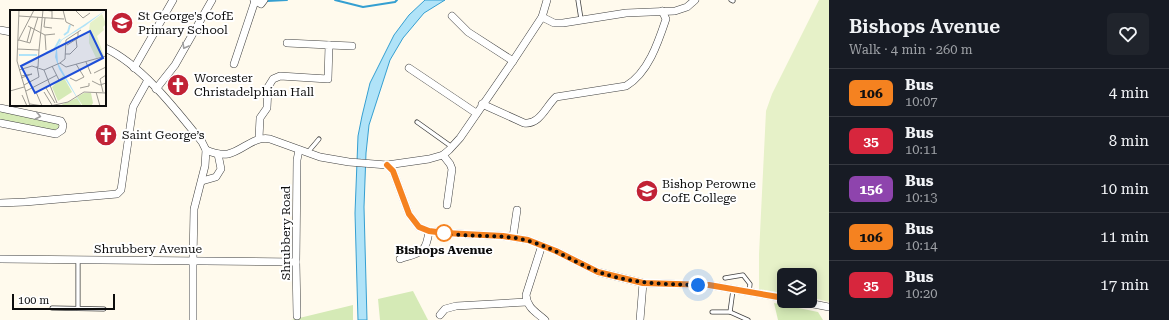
<!DOCTYPE html>
<meta charset="utf-8">
<style>
:root{--surface:#171b24;--page:#20242c;--text:#f1f3f6;--muted:#9ea1a6;--line:#363941}
body{margin:0;font-family:"Roboto Serif",serif;background:var(--page);color:var(--text);height:100vh;display:flex;flex-direction:column;font-size:15px;white-space:nowrap}
*{box-sizing:border-box;margin:0}
p{font-size:13px;color:var(--muted)}
.icon{flex:none;width:22px;height:22px;fill:none;stroke:currentColor;stroke-width:2;stroke-linecap:round;stroke-linejoin:round}
.map{position:relative;flex:1;overflow:hidden}
.drawer{display:flex;flex-direction:column;background:var(--surface);width:340px}
.drawer>*{flex:none}
.badge{padding:0 8px;border-radius:6px;font-size:14px;line-height:26px}
.buttons{position:absolute;left:777px;top:268px;display:grid;gap:8px}
.buttons a{display:grid;place-items:center;width:40px;height:40px;border-radius:6px;background:var(--surface);box-shadow:0 2px 10px #0003;font-size:20px}
.scale{position:absolute;left:12px;bottom:10px;width:103px;box-sizing:border-box;padding-left:4px;border:2px solid #0d0d0d;border-top:0;font-size:11px;line-height:14px;white-space:nowrap;color:#0d0d0d;-webkit-text-stroke:3px #fff;paint-order:stroke}
.you{position:absolute;width:20px;height:20px;margin:-10px;border:3px solid #fff;border-radius:50%;background:#1a73e8;box-shadow:0 0 0 6px #1a73e833}
.map>.badge{position:absolute;translate:-50% -50%;box-shadow:0 0 0 2px #fff}
.round{display:grid;place-items:center;flex:none;width:42px;height:42px;border-radius:6px;background:var(--page)}
.overview{display:flex;align-items:center;justify-content:space-between;height:68px;padding:0 20px}
h1{font-size:19px;font-weight:600;line-height:30px}
ul{padding:0;list-style:none}
li{display:flex;align-items:center;gap:12px;height:48px;padding:0 20px;border-top:1px solid var(--line)}
li div{flex:1}
li b{display:block;font-size:15px}
li em{font-style:normal}
li .badge{min-width:44px;font-weight:700;text-align:center}
main{display:flex;flex:1;min-height:0}
.map>svg:first-child{display:block}
.green{fill:#d5eab6}
.pitch{fill:#e6f1c8}
.water{fill:#b0e3f8;stroke:#359fd1}
.lines{fill:none;stroke-linecap:round;stroke-linejoin:round}
.stream{stroke:#359fd1;stroke-width:2}
.service-casing{stroke:#404040;stroke-width:5}
.minor-casing{stroke:#404040;stroke-width:8}
.service{stroke:#fff;stroke-width:3.5}
.minor{stroke:#fff;stroke-width:7}
.oneway{stroke:#9e9e9e}
.line-casing{stroke:#fff;stroke-width:9}
.line{stroke:#f58220;stroke-width:6}
.walk{stroke:#0d0d0d;stroke-width:4;stroke-dasharray:0 7.2}
.stop-dot{fill:#fff;stroke:#f58220;stroke-width:2}
.labels{text-anchor:middle;dominant-baseline:central;stroke-width:4;stroke-linejoin:round;paint-order:stroke}
.poi-label{font-size:12px;fill:#0d0d0d;stroke:#fff;text-anchor:start}
.street-label{font-size:12px;fill:#0d0d0d;stroke:#fff}
.stop-label{font-size:12px;font-weight:bold;fill:#0d0d0d;stroke:#fff}
.inset-river{fill:none;stroke:#b0e3f8;stroke-width:2}
.inset-road{fill:none;stroke:#9e9b93;stroke-width:1}
.view{fill:#1d4ed8;fill-opacity:0.15;stroke:#1d4ed8;stroke-width:2}
.inset-edge{fill:none;stroke:#0d0d0d;stroke-width:2}
</style>
<main>
<div class="map">
<svg width="829" height="320" viewBox="0 0 829 320">
<rect width="100%" height="100%" fill="#fffaed"/>
<g class="green">
<path d="M0,110l59,13 -1,7 -5,1 -53,-11z"/>
<path d="M413,291l15,29h-48l-2,-21z"/>
<path d="M774,303l44,9 5,8h-45z"/>
<path d="M353,305v15h-62z"/>
</g>
<path class="pitch" d="M819,0h10v302l-19,-5v-22h-26v18l-25,-3v-36l7,-143 6,-17z"/>
<path class="water" d="M425,0h20l-21,13 -21,25 -13,22 -21,65 -3,28 -2,54 3,113h-9l-3,-107 3,-77 4,-20 8,-33 24,-48 15,-20z"/>
<g class="lines">
<g class="stream">
<path d="M335,0l28,7 32,-5 2,-2"/>
<path d="M267,1l20,-1"/>
</g>
<g class="service-casing">
<g id="service">
<path d="M578,0l3,19"/>
<path d="M731,0l2,1"/>
<path d="M417,122l35,25"/>
<path d="M308,152l11,-13"/>
<path d="M78,260v48"/>
<path d="M725,278l18,-3 7,9 -1,8"/>
<path d="M52,308l52,1"/>
<path d="M712,312h18l3,-22"/>
<path d="M730,312l18,8"/>
</g>
</g>
<g class="minor-casing">
<g id="minor">
<path d="M254,0l7,4 3,-4"/>
<path d="M452,16l16,16 45,29"/>
<path d="M542,17l12,6h9l63,-10 49,-2 12,-4 8,-7"/>
<path d="M0,30l11,2"/>
<path d="M329,45l23,1"/>
<path d="M105,48c37,17 72,63 97,94l4,8c7,3 14,5 22,4 16,-4 25,-18 42,-15l50,18 29,5 38,3 42,-6 14,-4 6,-5 11,-12 53,-77 29,-44 5,-17"/>
<path d="M234,64l21,-63"/>
<path d="M134,68l39,-68"/>
<path d="M409,68l67,45"/>
<path d="M156,89l19,-24 37,-65"/>
<path d="M482,104l42,19c16,2 22,-17 32,-26l70,-11c22,-13 32,-43 40,-67l-4,-8"/>
<path d="M0,108l61,13 2,4 -1,5 -6,4 -56,-11"/>
<path d="M259,138l1,-20 7,-10 1,-21 5,-8 7,-3 48,3 1,-34 -42,-2"/>
<path d="M443,155l7,9 2,5 -5,36"/>
<path d="M387,165l6,6 16,43 10,13 10,4 16,2 58,3 25,4 28,11 42,21 45,11 66,2 75,13"/>
<path d="M202,181l14,-4 5,-8 -3,-15"/>
<path d="M0,203l25,-1 92,-8 4,-4 12,-83 15,-27"/>
<path d="M513,237l4,-27"/>
<path d="M542,245l-16,50c1,13 10,17 19,25"/>
<path d="M0,259l296,3"/>
<path d="M400,259c21,-7 26,-5 29,-28"/>
<path d="M798,301l31,6"/>
<path d="M440,315l5,-6 11,-3 71,-4"/>
<path d="M297,316l-1,-54 1,-102 2,-10"/>
<path d="M193,320v-60l1,-51 11,-43 1,-16"/>
<path d="M640,320l3,-37"/>
</g>
</g>
<use href="#service" class="service"/>
<use href="#minor" class="minor"/>
</g>
<defs><path id="oneway-chevron" d="M-2-3.5L2.5 0L-2 3.5" fill="none" stroke-width="1.6" stroke-linecap="round" stroke-linejoin="round"/></defs>
<g class="oneway">
<use href="#oneway-chevron" transform="translate(185 46) rotate(119)"/>
<use href="#oneway-chevron" transform="translate(38 116) rotate(12)"/>
</g>
<g class="lines">
<g class="line-casing">
<path id="line" d="M387,165l6,6 16,43 10,13 10,4 16,2 58,3 25,4 28,11 42,21 45,11 66,2 75,13"/>
</g>
<use href="#line" class="line"/>
<path class="walk" d="M444,233c28,5 57,0 85,8 25,7 46,22 70,31 33,12 64,12 99,13"/>
</g>
<defs>
<g id="school-disc" transform="scale(1.15)"><circle r="9.5" fill="#c12135" stroke="#fff"/><path d="M0-5L7-2L0 1L-7-2ZM-4 1L0 2.5L4 1V4Q0 6-4 4Z" fill="#fff"/></g>
<g id="church-disc" transform="scale(1.15)"><circle r="9.5" fill="#c12135" stroke="#fff"/><path d="M-1.2-6h2.4v3.5h3.3v2.4h-3.3V6h-2.4V-.1h-3.3v-2.4h3.3Z" fill="#fff"/></g>
</defs>
<g fill-rule="evenodd">
<use href="#school-disc" x="122" y="23"/>
<use href="#church-disc" x="178" y="85"/>
<use href="#church-disc" x="106" y="135"/>
<use href="#school-disc" x="647" y="191"/>
</g>
<circle class="stop-dot" cx="444" cy="233" r="8"/>
<g class="labels">
<g class="poi-label">
<text x="138" y="16">St George's CofE<tspan x="138" dy="14">Primary School</tspan></text>
<text x="194" y="78">Worcester<tspan x="194" dy="14">Christadelphian Hall</tspan></text>
<text x="122" y="135">Saint George’s</text>
<text x="662" y="184">Bishop Perowne<tspan x="662" dy="14">CofE College</tspan></text>
</g>
<g class="street-label">
<text transform="translate(286 233) rotate(-90)">Shrubbery Road</text>
<text x="148" y="249">Shrubbery Avenue</text>
</g>
<g class="stop-label">
<text x="444" y="250">Bishops Avenue</text>
</g>
</g>
<g transform="translate(10 10)">
<rect width="96" height="96" fill="#fffaed"/>
<path d="M53,66l9,16 -14,9 -6,-14zM74,83h7l2,10 -2,3h-8l-6,-9zM67,88l5,8h-22l3,-2z" fill="#d5eab6"/>
<path d="M92,4l4,10 -3,3 1,3 -7,6 7,20 -8,2 -7,-15v-13l1,-7z" fill="#e6f1c8"/>
<path d="M96,0l-21,16 -23,14 -5,9 1,14 24,43 -23,-37 -4,-12 1,-7 5,-10z" fill="#b0e3f8"/>
<path class="inset-river" d="M54,25l4,-3 2,-7M36,43l8,-3 6,-11M9,45h18"/>
<path class="inset-road" d="M9,0l-2,51 13,45M34,0l8,1v8M53,0l3,12 8,4M65,0l8,8 7,-5M9,6l45,3M35,8l-1,9 8,1M18,16l17,9 10,-1M35,25l1,15M9,30l11,3 8,-26M8,31l16,-31M17,32l4,-15M57,35l11,-7v-6M7,39l22,1 4,-40M55,44h5l7,-7 -1,-8M76,52l5,12M50,53l6,4 40,-11M42,56l7,14M28,57l1,-17M9,60l13,-4 12,4 16,-7 5,-4 1,-19 15,-10M34,60l13,33M84,63l12,-6M11,68l11,-4 -11,2M60,68l6,3 8,-4 -8,-13M82,71l8,4 6,-2M14,75l15,-8 -2,-11M36,78l9,15M70,78l9,-2v-3M0,81l14,-4M16,81l31,-16M26,82l6,14M34,82l8,13M86,82l4,14M93,82l-3,-13 6,-4M12,85l5,11M20,94l13,2M40,96l18,-4 16,-10 22,1"/>
<path class="view" d="M80,21l13,27 -68,35 -14,-27z"/>
<rect width="96" height="96" class="inset-edge"/>
</g>
</svg>
<div class="buttons">
<a><svg class="icon" aria-label="layers" viewBox="0 0 24 24"><path d="M12 4l9 5-9 5-9-5zM3 14l9 5 9-5"/></svg></a>
</div>
<div class="scale">100 m</div>
<div class="you" style="left:698px;top:285px"></div>
</div>
<section class="drawer">
<div class="overview"><div><h1>Bishops Avenue</h1><p>Walk · 4 min · 260 m</p></div><a class="round"><svg class="icon" aria-label="heart" viewBox="0 0 24 24"><path d="M12 20l-8-8c-3-5 5-10 8-4 3-6 11-1 8 4z"/></svg></a></div>
<ul>
<li><span class="badge" style="background:#f58220;color:#111">106</span><div><b>Bus</b><p>10:07</p></div><em>4 min</em></li>
<li><span class="badge" style="background:#d7263d;color:#fff">35</span><div><b>Bus</b><p>10:11</p></div><em>8 min</em></li>
<li><span class="badge" style="background:#8e44ad;color:#fff">156</span><div><b>Bus</b><p>10:13</p></div><em>10 min</em></li>
<li><span class="badge" style="background:#f58220;color:#111">106</span><div><b>Bus</b><p>10:14</p></div><em>11 min</em></li>
<li><span class="badge" style="background:#d7263d;color:#fff">35</span><div><b>Bus</b><p>10:20</p></div><em>17 min</em></li>
</ul>
</section>
</main>
